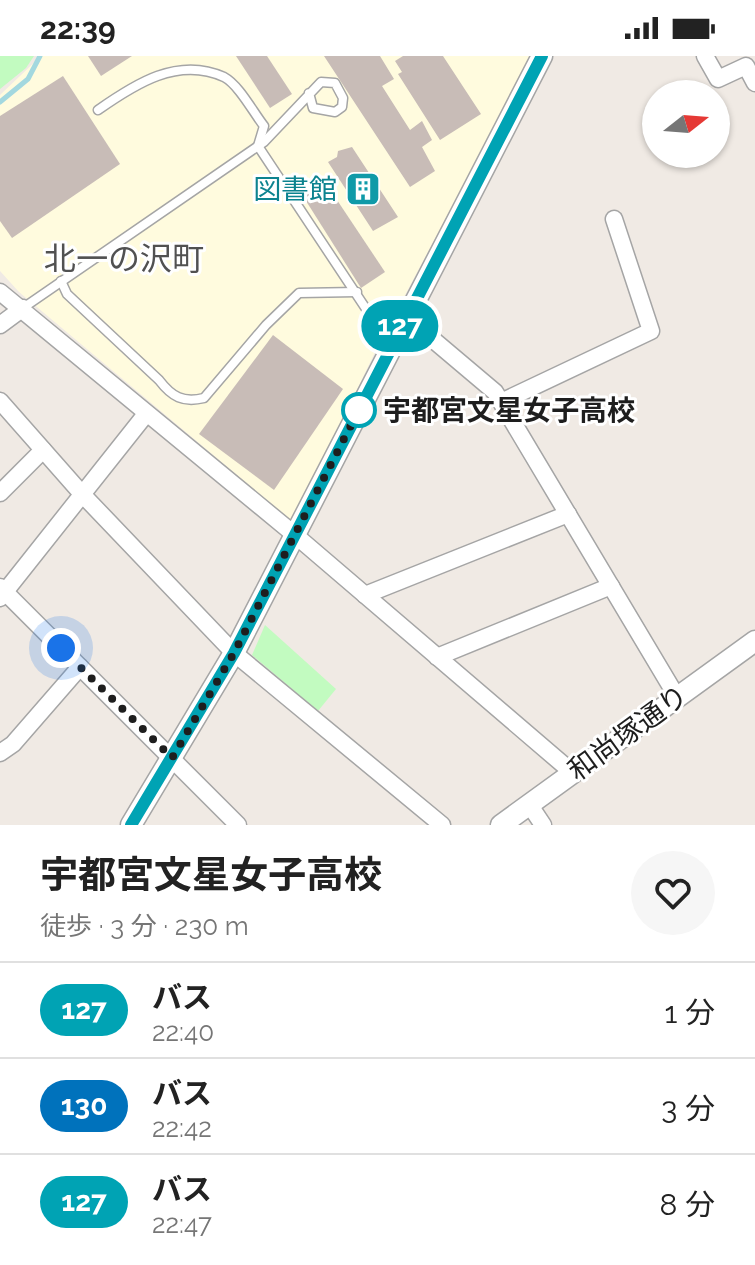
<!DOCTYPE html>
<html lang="ja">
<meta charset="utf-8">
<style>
:root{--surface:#fff;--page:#f6f6f6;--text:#222;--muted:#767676;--line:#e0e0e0}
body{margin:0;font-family:Raleway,"Noto Sans JP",sans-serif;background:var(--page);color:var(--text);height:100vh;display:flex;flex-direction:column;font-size:30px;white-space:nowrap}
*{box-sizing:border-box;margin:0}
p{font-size:26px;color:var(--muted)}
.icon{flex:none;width:44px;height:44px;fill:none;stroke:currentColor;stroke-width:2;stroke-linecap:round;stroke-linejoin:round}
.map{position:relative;height:769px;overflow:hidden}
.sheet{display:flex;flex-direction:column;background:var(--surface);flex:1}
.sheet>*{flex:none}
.badge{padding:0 16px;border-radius:26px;font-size:28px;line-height:52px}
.needle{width:52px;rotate:73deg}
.tools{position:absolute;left:642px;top:24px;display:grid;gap:16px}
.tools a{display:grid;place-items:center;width:88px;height:88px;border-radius:50%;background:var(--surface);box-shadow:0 2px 6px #0004;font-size:40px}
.you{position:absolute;width:40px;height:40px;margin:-20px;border:6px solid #fff;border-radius:50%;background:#1a73e8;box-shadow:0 0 0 12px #1a73e833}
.map>.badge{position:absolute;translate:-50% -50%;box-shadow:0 0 0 4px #fff}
.round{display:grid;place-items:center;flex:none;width:84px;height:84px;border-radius:42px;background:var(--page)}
.headline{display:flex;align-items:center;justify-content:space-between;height:136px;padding:0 40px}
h1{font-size:38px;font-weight:700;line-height:60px}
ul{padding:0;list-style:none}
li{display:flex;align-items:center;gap:24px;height:96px;padding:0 40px;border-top:2px solid var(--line)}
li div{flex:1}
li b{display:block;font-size:30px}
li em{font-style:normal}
li .badge{min-width:88px;font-weight:700;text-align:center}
.status{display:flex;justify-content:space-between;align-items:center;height:56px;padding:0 40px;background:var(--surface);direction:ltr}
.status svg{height:22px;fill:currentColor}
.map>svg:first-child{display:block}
.education{fill:#fffbde}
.park{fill:#c2fbc0}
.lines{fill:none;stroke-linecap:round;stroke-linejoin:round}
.stream{stroke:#a3d8df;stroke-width:5}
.building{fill:#c8bcb7}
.service-casing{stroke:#a5a5a5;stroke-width:11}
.minor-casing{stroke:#a5a5a5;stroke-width:19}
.tertiary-casing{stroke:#a5a5a5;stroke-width:23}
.service{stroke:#fff;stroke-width:8}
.minor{stroke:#fff;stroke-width:16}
.tertiary{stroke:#fff;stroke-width:20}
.line-casing{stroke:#fff;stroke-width:18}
.line{stroke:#00a3b4;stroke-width:12}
.walk{stroke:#1e1e1e;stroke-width:8;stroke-dasharray:0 14.4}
.stop-dot{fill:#fff;stroke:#00a3b4;stroke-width:4}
.labels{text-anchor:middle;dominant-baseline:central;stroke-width:6;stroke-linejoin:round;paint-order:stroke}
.culture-label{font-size:28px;fill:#0d838f;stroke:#fff;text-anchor:end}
.stop-label{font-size:28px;font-weight:bold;fill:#1e1e1e;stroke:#fff;text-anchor:start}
.street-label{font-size:28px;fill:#1e1e1e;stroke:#fff}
.quarter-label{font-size:32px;fill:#515151;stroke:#fff}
</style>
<div class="status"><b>22:39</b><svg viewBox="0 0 49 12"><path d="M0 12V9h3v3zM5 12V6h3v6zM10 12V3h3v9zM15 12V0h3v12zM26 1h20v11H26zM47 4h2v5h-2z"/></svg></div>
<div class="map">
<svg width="755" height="769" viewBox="0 0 755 769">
<rect width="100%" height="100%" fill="#f0eae4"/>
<path class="education" d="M41,0h491l-153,288 -86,178 -274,-230 -19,-21v-176z"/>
<g class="park">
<path d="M0,0h34l-8,12 -26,21z"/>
<path d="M265,569l71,64 -18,22 -66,-56z"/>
</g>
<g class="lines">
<path class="stream" d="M0,46l28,-23 12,-23"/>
</g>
<g class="building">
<path d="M88,0h44l-31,20z"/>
<path d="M236,0h31l25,38 -22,14z"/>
<path d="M324,0h56l14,23 -12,7 28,44 12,-9 10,19 -10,7 13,24 -25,16z"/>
<path d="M403,0h40l38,58 -41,26 -42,-66 4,-2 -7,-11z"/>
<path d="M63,20l57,88 -108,74 -12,-17v-105z"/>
<path d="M352,91l46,70 -25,14 -45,-69 9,-5 1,-6z"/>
<path d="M323,123l62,93 -24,16 -60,-95z"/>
<path d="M273,279l70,54 -69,101 -75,-56z"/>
</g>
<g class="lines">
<g class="service-casing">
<g id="service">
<path d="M98,54c37,-26 80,-54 126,-33 15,8 29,35 40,49l-6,20 132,199"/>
<path d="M61,225l6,13 92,86c13,17 24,23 45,18l62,-73 33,-32 58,-1"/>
<path d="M23,252l241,-166 57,-60 14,1 8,15 -1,9 -7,5 -22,-4 -4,-15"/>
</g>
</g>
<g class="minor-casing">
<g id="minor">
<path d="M705,0l13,23 28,-13 9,17"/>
<path d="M0,236l295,243 278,238"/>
<path d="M405,260l90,76 182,305"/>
<path d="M0,269l23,-17"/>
<path d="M0,345l82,93 152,159 208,172"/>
<path d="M501,346l150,-71 -37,-112"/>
<path d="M0,437l43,-43"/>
<path d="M0,531l238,238"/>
<path d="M365,539l203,-81"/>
<path d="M0,542l146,-184"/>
<path d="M437,601l174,-71"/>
<path d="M0,697l13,-9 67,-77"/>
<path d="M529,748l14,21"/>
</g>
</g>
<g class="tertiary-casing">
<g id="tertiary">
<path d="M131,769l103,-172 308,-597"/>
<path d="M501,769l254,-184"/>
</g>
</g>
<use href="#service" class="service"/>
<use href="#minor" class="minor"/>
<use href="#tertiary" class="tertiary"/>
</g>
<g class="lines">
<g class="line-casing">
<path id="line" d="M131,769l103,-172 308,-597"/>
</g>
<use href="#line" class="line"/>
<path class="walk" d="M61,592l111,110 62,-105 130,-253 -5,10"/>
</g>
<defs>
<g id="building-square" transform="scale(1.8)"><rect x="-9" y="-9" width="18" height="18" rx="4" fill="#0f9aa8" stroke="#fff"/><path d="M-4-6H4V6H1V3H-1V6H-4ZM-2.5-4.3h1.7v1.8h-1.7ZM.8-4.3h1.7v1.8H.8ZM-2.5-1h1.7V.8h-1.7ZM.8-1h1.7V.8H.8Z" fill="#fff"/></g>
</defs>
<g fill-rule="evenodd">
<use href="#building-square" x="363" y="133"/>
</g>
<circle class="stop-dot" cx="359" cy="354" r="16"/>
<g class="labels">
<g class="culture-label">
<text x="337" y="133">図書館</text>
</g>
<g class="stop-label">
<text x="383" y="354">宇都宮文星女子高校</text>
</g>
<g class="street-label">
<text transform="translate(628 677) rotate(-36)">和尚塚通り</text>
</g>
<g class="quarter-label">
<text x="124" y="202">北一の沢町</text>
</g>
</g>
</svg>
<div class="tools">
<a><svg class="needle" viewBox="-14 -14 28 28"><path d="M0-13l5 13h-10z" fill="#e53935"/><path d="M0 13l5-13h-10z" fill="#767676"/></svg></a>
</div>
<div class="you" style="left:61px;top:592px"></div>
<b class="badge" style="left:400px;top:270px;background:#00a3b4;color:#fff">127</b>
</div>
<section class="sheet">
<div class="headline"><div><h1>宇都宮文星女子高校</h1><p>徒歩 · 3 分 · 230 m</p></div><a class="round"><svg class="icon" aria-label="heart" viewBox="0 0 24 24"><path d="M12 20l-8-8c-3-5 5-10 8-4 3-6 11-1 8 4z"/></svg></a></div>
<ul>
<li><span class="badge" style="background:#00a3b4;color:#fff">127</span><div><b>バス</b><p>22:40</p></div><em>1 分</em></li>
<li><span class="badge" style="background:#0072bc;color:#fff">130</span><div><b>バス</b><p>22:42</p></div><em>3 分</em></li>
<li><span class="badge" style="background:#00a3b4;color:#fff">127</span><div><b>バス</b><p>22:47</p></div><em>8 分</em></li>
</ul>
</section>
